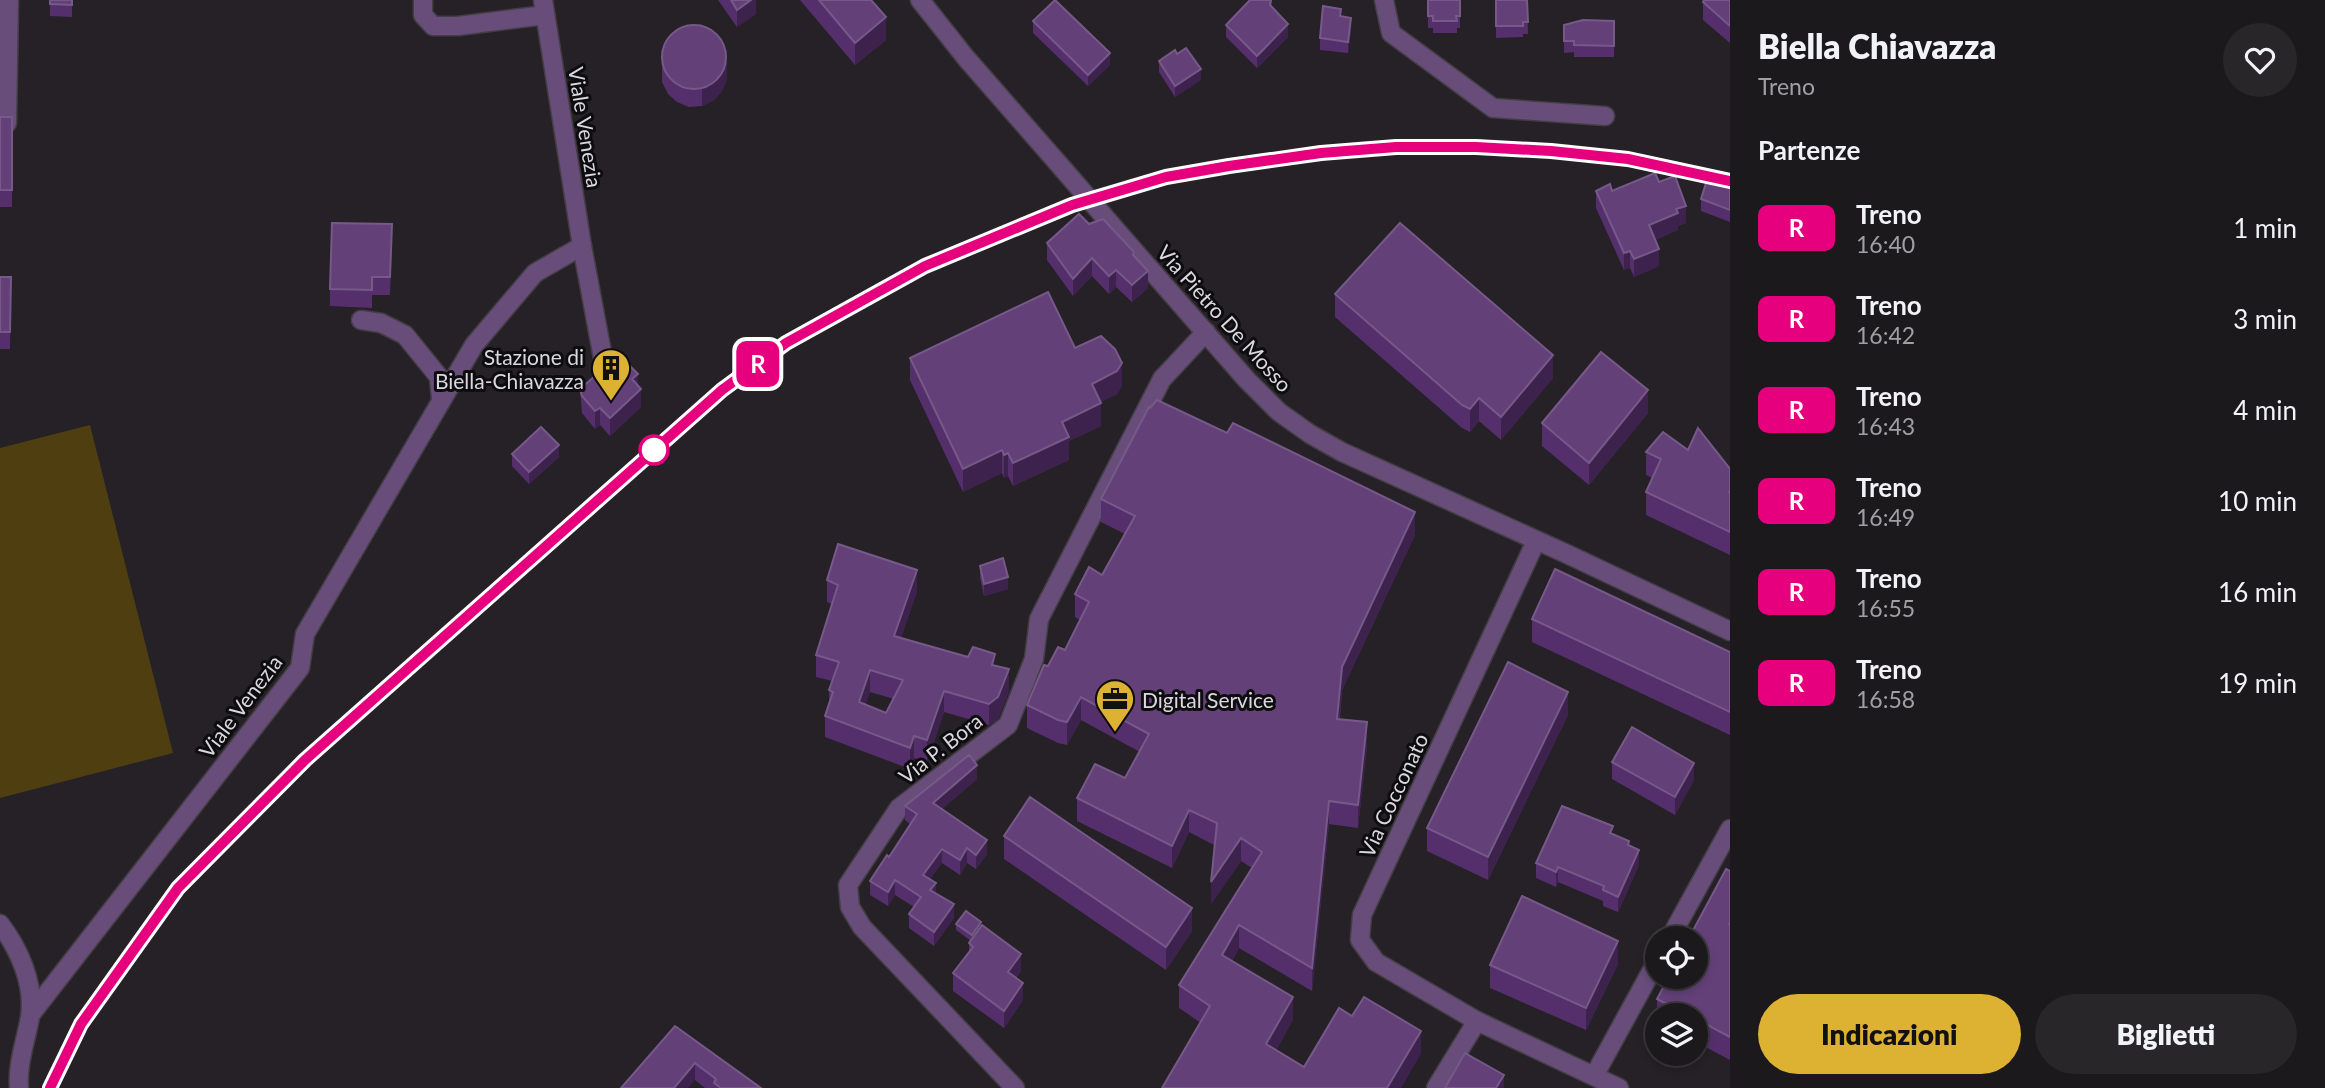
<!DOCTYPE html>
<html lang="it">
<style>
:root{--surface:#1c191d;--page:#29262a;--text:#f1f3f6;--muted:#a0a0a4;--line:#3a383b;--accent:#ddb233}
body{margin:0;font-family:Lato,sans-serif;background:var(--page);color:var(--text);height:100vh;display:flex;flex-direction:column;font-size:26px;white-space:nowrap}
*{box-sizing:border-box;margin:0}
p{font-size:23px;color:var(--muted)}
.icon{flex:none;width:38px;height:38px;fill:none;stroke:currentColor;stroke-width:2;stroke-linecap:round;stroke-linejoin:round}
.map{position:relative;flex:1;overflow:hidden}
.drawer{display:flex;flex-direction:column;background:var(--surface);width:595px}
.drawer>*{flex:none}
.badge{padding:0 14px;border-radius:10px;font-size:24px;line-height:46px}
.tools{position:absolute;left:1645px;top:926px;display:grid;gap:14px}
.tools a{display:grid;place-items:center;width:63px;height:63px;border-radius:50%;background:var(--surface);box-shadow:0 4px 10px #0003,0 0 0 2px var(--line);font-size:35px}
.map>.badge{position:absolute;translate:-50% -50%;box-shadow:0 0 0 4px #fff}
h2{padding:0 28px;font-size:26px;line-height:63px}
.round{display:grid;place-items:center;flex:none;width:74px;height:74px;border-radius:37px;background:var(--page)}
.overview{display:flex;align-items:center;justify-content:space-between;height:119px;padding:0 28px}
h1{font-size:33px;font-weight:800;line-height:52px}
.primary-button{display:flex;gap:14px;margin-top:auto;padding:14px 28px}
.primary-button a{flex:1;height:80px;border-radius:42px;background:var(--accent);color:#111;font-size:28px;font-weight:800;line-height:80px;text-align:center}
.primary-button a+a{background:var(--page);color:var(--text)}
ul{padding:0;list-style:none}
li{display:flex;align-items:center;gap:21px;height:91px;padding:0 28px}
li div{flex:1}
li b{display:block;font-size:26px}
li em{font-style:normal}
li .badge{min-width:77px;font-weight:700;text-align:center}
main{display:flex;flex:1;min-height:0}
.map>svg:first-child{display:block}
.green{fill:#4f3e0f}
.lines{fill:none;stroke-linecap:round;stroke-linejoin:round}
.minor-casing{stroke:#423e44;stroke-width:21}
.minor{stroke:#684d7b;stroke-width:18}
.rail-casing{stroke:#8e8b90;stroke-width:8}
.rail{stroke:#0d0c0e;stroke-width:5;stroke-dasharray:16;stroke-linecap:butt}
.minor-bridge-casing{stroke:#423e44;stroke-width:21;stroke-linecap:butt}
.minor-bridge{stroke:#684d7b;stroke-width:18}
.wall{fill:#552f6c;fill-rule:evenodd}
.shaded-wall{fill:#3c224c}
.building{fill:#634178;stroke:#765988;stroke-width:2;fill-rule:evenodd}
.line-casing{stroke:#fff;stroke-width:16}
.line{stroke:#e6007e;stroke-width:10}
.stop-dot{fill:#fff;stroke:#e6007e;stroke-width:3.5}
.labels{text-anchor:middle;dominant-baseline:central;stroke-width:6;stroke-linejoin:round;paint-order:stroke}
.street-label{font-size:21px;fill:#dad8dc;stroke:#0d0c0e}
.poi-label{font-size:21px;fill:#dad8dc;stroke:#0d0c0e;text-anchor:end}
</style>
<main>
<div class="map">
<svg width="1730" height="1088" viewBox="0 0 1730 1088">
<rect width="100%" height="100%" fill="#252127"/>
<path class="green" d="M90,425l83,328 -173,45v-350z"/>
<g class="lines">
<g class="minor-casing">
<g id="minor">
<path d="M423,0v15l10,11h25l87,-11"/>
<path d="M543,0l39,246 21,112"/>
<path d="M920,0l46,58 97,111"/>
<path d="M1384,0l7,33 102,75 112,8"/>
<path d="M0,123h7l2,-123"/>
<path d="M1109,222l137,157 33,33 31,22 32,18 225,102 163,77"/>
<path d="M361,320l20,3 24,12 34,42 2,22"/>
<path d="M1536,541l-174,374 -2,25 16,22 101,59 142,67"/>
<path d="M0,924c19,25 35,60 30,93 -4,24 -13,46 -11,71"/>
<path d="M1670,938l60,-109"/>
<path d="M31,1014l269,-346 5,-34 169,-289 61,-72 47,-27"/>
<path d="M1594,1076l63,-115"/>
<path d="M1015,1088l-153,-161 -12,-20 -2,-22 51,-77 109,-83 26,-66 5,-40 123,-240 44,-47"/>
<path d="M1436,1088l41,-67"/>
</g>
</g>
<use href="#minor" class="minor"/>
<g class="rail-casing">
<path id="rail" d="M50,1088l31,-64 97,-136 127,-128 417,-370 64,-47 139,-77 147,-61 94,-27 63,-12 92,-13 75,-6h80l75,4 77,8 102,22"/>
</g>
<use href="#rail" class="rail"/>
<g class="minor-bridge-casing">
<path id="minor-bridge" d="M1063,169l46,53"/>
</g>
<use href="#minor-bridge" class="minor-bridge"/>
</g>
<g class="wall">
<path d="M50,0h22v17l-22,-1z"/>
<path d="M718,0h38v14l-19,13z"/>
<path d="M800,0h71l15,40 -31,25z"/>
<path d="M1250,0h22l-1,7 17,30 -31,31 -31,-31v-12z"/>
<path d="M1428,0h32v28h-3v5h-24v-5h-5z"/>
<path d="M1496,0h31l1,34h-5v3l-27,1z"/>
<path d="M1730,0v43l-27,-23v-18z"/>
<path d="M1341,17l10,13 -3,23 -28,-3v-12z"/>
<path d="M1033,21l77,44 -22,21 -55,-53z"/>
<path d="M1614,21v36h-40v-5l-10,1v-28z"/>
<path d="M662,52l65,27 -5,12 -8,9 -12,6 -13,1 -12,-5 -9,-8 -6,-12z"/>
<path d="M1159,61l42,19 -26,17 -16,-25z"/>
<rect x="0" y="117" width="12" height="90"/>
<path d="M1659,182l27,41 -8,3v4l-23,10 4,26 -25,11 -4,-9 -6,2 -28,-62v-17h16z"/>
<path d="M1730,186v36l-29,-11v-12z"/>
<path d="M1089,224l45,33 14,31 -16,14 -16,-15 -7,7 -17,-18 -19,20 -26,-36v-17z"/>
<path d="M392,241l-2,54h-18v13l-42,-2v-17z"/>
<path d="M0,277h11l-1,72h-10z"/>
<path d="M1335,294l218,84 -52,62 -22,-19 -9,11 -8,-4 -127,-111z"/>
<path d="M1075,348l47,38 -5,8 -17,8 1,24 -32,15v19l-56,26 -5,-10 -4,2 -2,-5 -39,19 -53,-112v-22z"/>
<path d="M638,386l3,21 -31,29 -10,-11 -5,4 -13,-16 -2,-24z"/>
<path d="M1648,413l-59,72 -47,-39v-23z"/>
<path d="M1688,450l42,19v86l-84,-40v-23l6,-14 -6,-3v-23z"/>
<path d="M512,454l47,3 -30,27 -17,-18z"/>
<path d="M1101,499l314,36 -73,155 -2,29 27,26 -9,83 -29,-4 -17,167 -73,-43 -7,13 61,59 -17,30 28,17 48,-51 69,38 -259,34 39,-65 -22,-15v-23l73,-117 -11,-7 -30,43 3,-59 -25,-13 -17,36 -95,-47v-23l48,-20 15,-26 -59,-32 -14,25 -9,-2 -31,-15v-23l21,-39 17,-16 15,-30 -5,-3v-23l27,-19 23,-41 -24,-12z"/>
<path d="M980,566l28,23 -24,7 -4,-18z"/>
<path d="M827,580l90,11 -16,47 94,28 14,25 -11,28 -9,6 -45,-13 -17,50 -13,-4 -4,11 -85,-32v-21l4,-10v-16l3,-9 -16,-4v-22l16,-51 -5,-2zM870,692l24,7 -8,14 -21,-8z"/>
<path d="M1532,619l198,33v83l-198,-93z"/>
<path d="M1568,715l-80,165 -61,-29v-23z"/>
<path d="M1612,762l82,18 -19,35 -63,-36z"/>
<path d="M977,779l-35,30 45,45 -11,15 -9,-6 -7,12 -18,-12 -12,16 6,14 18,25 -20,28 -25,-18v-14l5,-7 -19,-12 -7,11 -18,-11v-14l19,-24 21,-33 -5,-4v-14z"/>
<path d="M1613,834l16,11 10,20 -21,47 -15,-6v-5l-45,-19 -2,5 -20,-9v-15z"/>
<path d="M1004,836l188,95 -26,39 -162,-111z"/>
<path d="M1730,871v189l-34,-18v-27h-39v7v-23z"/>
<path d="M956,924l25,3 40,44 -5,7 7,22 -19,28 -51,-37v-18l16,-21v-9l2,-2 -15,-11z"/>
<path d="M1618,964l-32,66 -96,-42v-23z"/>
<path d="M675,1026l86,62h-56l-10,-8z"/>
</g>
<g class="shaded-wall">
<path d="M751,0h5v14l-19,13v-17z"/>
<path d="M886,17v23l-31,25v-22z"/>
<path d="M1351,18v12l-3,23v-11z"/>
<path d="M1288,24v13l-31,31v-12z"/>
<path d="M1110,53v12l-22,21v-11z"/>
<path d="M727,61v18l-5,12 -8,9 -12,6v-18z"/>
<path d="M1201,69v11l-26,17v-11z"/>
<path d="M1686,206v17l-8,3v4l-29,13v-18l27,-16z"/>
<path d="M1659,249v17l-25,11v-18z"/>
<path d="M1630,251v17l-6,2v-17z"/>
<path d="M1092,258v18l-19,20v-17z"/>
<path d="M1116,270v17l-7,7v-18z"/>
<path d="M1148,271v17l-16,14v-17z"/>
<path d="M1553,355v23l-52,62v-23z"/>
<path d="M1122,363v23l-5,8 -25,13v-23z"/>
<path d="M638,374v17l-6,-12z"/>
<path d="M641,389v18l-31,29v-18z"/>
<path d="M1648,390v23l-59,72v-22z"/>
<path d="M1479,398v23l-9,11v-23z"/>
<path d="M1101,403v23l-32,15v19l-56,26v-23l49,-41z"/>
<path d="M600,408v17l-5,4v-18z"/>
<path d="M559,445v12l-30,27v-12z"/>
<path d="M1002,450v23l-39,19v-23z"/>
<path d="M1008,453v23l-4,2v-23z"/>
<path d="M1415,512v23l-73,155 -5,52v-23l5,-52z"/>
<path d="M917,570v21l-23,67v-22z"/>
<path d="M1008,577v12l-24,7v-12z"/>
<path d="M1009,669v22l-11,28 -9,6v-21z"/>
<path d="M870,670v22l-11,32v-22z"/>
<path d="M944,691v21l-17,50v-22z"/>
<path d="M1568,692v23l-80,165v-23z"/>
<path d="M1081,697v23l-14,25v-23z"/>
<path d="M1367,722v23l-9,83v-23z"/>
<path d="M914,736v22l-4,11v-21z"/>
<path d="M1694,763v17l-19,35v-18z"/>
<path d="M977,765v14l-44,38v-14z"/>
<path d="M1329,801v23l-17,167v-23z"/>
<path d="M1189,810v22l-17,36v-22z"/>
<path d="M1241,838v23l-30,43v-22z"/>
<path d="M987,840v14l-11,15v-14z"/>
<path d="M967,848v15l-7,12v-15z"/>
<path d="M942,849v14l-19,26v-14z"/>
<path d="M1639,850v15l-21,47v-15z"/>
<path d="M1558,867v15l-2,5v-15z"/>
<path d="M895,880v15l-7,11v-14z"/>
<path d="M936,883v14l-6,-7z"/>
<path d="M954,904v14l-20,28v-14z"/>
<path d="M1192,908v23l-26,39v-23z"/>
<path d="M981,922v6l-9,13v-6z"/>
<path d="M1239,925v23l-17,30v-23z"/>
<path d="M1618,941v23l-32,66v-22z"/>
<path d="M1021,954v17l-13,18v-17z"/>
<path d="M1023,983v17l-19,28v-17z"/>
<path d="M1293,997v23l-27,46v-22z"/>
<path d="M1421,1031v23l-20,34h-14z"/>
<path d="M695,1063v17l-7,8h-14z"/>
<path d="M1504,1075v13h-8z"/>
</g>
<g class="building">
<path d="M50,0h22v5l-22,-1z"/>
<path d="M731,0h20l-14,10z"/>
<path d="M819,0h52l15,17 -31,26z"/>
<path d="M1055,0l55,53 -22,22 -55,-54z"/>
<path d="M1250,0h21l-1,5 18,19 -31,32 -31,-31z"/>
<path d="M1428,0h32v16h-4l1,5h-24v-5h-5z"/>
<path d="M1496,0h31l1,22h-5v4h-27z"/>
<path d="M1704,0h26v26l-27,-24z"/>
<path d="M1323,6l18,3 -1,7 11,2 -3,24 -28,-4z"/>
<path d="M1583,20l31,1v25l-40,-1v-4h-10v-16z"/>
<circle cx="694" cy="57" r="32"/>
<path d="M1186,48l15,21 -26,17 -16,-25 16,-11 2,4z"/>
<rect x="0" y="117" width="12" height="73"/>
<path d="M1655,173l4,9 16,-6 11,30 -10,3 2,4 -29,12 10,24 -25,10 -4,-8 -6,2 -28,-62 14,-7 2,7z"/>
<path d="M1707,180l23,6v24l-29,-11z"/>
<path d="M1079,214l10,10 14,-5 31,33 -1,3 15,16 -16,14 -16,-15 -7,6 -17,-18 -19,21 -26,-36z"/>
<path d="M332,223l60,1 -2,53h-18v13l-42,-1z"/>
<path d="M1400,223l153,132 -52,62 -22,-19 -9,11 -8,-4 -127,-111z"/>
<path d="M0,277h11l-1,55h-10z"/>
<path d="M1048,292l27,56 26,-12 14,13 7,14 -5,8 -25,13 9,19 -39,19 7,15 -56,26 -5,-10 -4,2 -2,-5 -39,19 -53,-111z"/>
<path d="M1601,352l47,38 -59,73 -47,-40z"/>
<path d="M617,357l6,2 15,15 -6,5 9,10 -31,29 -10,-10 -5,3 -13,-15 -2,-7z"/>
<path d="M1157,400l70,33 6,-10 182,89 -73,155 -5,52 30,3 -9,83 -29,-4 -17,167 -73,-43 -17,30 71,42 -27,47 38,23 35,-59 13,8 12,-19 57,34 -34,57h-225l48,-82 -31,-21 83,-133 -21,-14 -30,44 6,-59 -28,-13 -17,36 -95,-48 18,-34 30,14 24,-44 -68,-37 -14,25 -9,-2 -31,-15 17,-40 4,1 10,-19 7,3 24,-48 -14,-8 14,-27 13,8 33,-59 -34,-17 48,-92 1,1z"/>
<path d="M541,427l18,18 -30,27 -17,-18z"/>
<path d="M1698,428l32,41v21l-1,2 1,1v39l-84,-40 15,-33 -15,-7 17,-20 25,18z"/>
<path d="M838,544l79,26 -23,66 74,21 5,-10 22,7 -3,11 17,4 -11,28 -9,7 -45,-13 -17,49 -13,-4 -4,12 -85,-32 8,-24 -4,-2 10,-28 -23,-7 22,-70 -11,-5zM870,670l33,10 -17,33 -27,-11z"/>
<path d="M1003,558l5,19 -24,7 -4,-18z"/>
<path d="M1555,569l175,83v60l-198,-93z"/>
<path d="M1508,662l60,30 -80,165 -61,-29z"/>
<path d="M1632,727l62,36 -19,34 -63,-35z"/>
<path d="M969,755l8,10 -44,38 54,37 -11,15 -9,-7 -7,12 -18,-11 -19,26 13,8 -6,7 24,14 -20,28 -25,-18 12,-17 -26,-17 -7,12 -18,-11 17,-26 2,2 28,-43 -12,-8z"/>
<path d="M1030,797l162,111 -26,39 -162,-111z"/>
<path d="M1562,806l51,20 -3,7 19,8 -1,4 11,5 -21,47 -15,-7 1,-4 -46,-19 -2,5 -20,-9z"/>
<path d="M1726,869l4,2v51l-1,2 1,1v112l-34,-18v-4h-8l-31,-16 12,-23h27v-38h-7z"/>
<path d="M1522,896l96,45 -32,67 -96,-43z"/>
<path d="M966,911l15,11 -9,13 -16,-11z"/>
<path d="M982,925l39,29 -13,18 15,11 -19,28 -51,-38 20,-26 -4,-4z"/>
<path d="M675,1026l86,62h-40l-7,-5 2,-4 -21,-16 -21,25h-53z"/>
<path d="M1465,1053l39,22 -8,13h-51z"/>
</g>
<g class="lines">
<g class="line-casing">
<path id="line" d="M50,1088l31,-64 97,-136 127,-128 417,-370 64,-47 139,-77 147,-61 94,-28 63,-11 92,-13 75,-6h80l75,4 77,8 102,22"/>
</g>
<use href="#line" class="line"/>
</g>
<defs>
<g id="building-pin" transform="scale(2.0125)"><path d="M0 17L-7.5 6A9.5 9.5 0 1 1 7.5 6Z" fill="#ddb233" stroke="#0d0c0e"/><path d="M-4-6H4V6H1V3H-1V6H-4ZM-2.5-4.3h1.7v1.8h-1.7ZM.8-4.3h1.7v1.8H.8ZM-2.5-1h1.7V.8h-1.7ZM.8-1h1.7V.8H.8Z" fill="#111"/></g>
<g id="office-pin" transform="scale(2.0125)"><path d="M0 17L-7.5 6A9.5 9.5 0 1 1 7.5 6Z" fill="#ddb233" stroke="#0d0c0e"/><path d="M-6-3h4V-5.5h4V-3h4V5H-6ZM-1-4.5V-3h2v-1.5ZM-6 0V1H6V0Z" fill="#111"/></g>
</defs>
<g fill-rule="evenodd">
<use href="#building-pin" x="611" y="368"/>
<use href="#office-pin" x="1115" y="699"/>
</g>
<circle class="stop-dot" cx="654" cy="450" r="14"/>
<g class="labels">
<g class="street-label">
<text transform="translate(586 127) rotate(81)">Viale Venezia</text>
<text transform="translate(1225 318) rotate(48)">Via Pietro De Mosso</text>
<text transform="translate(240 706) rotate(-53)">Viale Venezia</text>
<text transform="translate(940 748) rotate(-38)">Via P. Bora</text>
<text transform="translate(1393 795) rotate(-65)">Via Cocconato</text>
</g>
<g class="poi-label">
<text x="584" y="356">Stazione di<tspan x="584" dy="24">Biella-Chiavazza</tspan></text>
<text x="1142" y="699" text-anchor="start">Digital Service</text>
</g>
</g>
</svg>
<div class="tools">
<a><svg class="icon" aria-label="locate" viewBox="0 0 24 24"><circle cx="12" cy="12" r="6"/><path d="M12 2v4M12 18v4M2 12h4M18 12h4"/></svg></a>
<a><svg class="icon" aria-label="layers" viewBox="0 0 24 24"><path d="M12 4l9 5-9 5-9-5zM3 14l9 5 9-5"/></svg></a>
</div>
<b class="badge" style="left:758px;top:364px;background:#e6007e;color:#fff">R</b>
</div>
<section class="drawer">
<div class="overview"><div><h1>Biella Chiavazza</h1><p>Treno</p></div><a class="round"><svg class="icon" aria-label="heart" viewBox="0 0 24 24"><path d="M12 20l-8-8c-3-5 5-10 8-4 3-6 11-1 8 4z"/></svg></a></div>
<h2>Partenze</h2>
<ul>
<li><span class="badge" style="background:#e6007e;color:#fff">R</span><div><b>Treno</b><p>16:40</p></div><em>1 min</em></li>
<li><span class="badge" style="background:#e6007e;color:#fff">R</span><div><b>Treno</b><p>16:42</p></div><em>3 min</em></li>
<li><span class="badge" style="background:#e6007e;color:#fff">R</span><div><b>Treno</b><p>16:43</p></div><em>4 min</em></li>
<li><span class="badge" style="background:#e6007e;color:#fff">R</span><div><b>Treno</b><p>16:49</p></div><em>10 min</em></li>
<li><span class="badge" style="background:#e6007e;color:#fff">R</span><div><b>Treno</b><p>16:55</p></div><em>16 min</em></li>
<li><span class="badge" style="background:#e6007e;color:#fff">R</span><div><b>Treno</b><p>16:58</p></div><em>19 min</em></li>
</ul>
<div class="primary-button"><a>Indicazioni</a><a>Biglietti</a></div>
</section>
</main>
